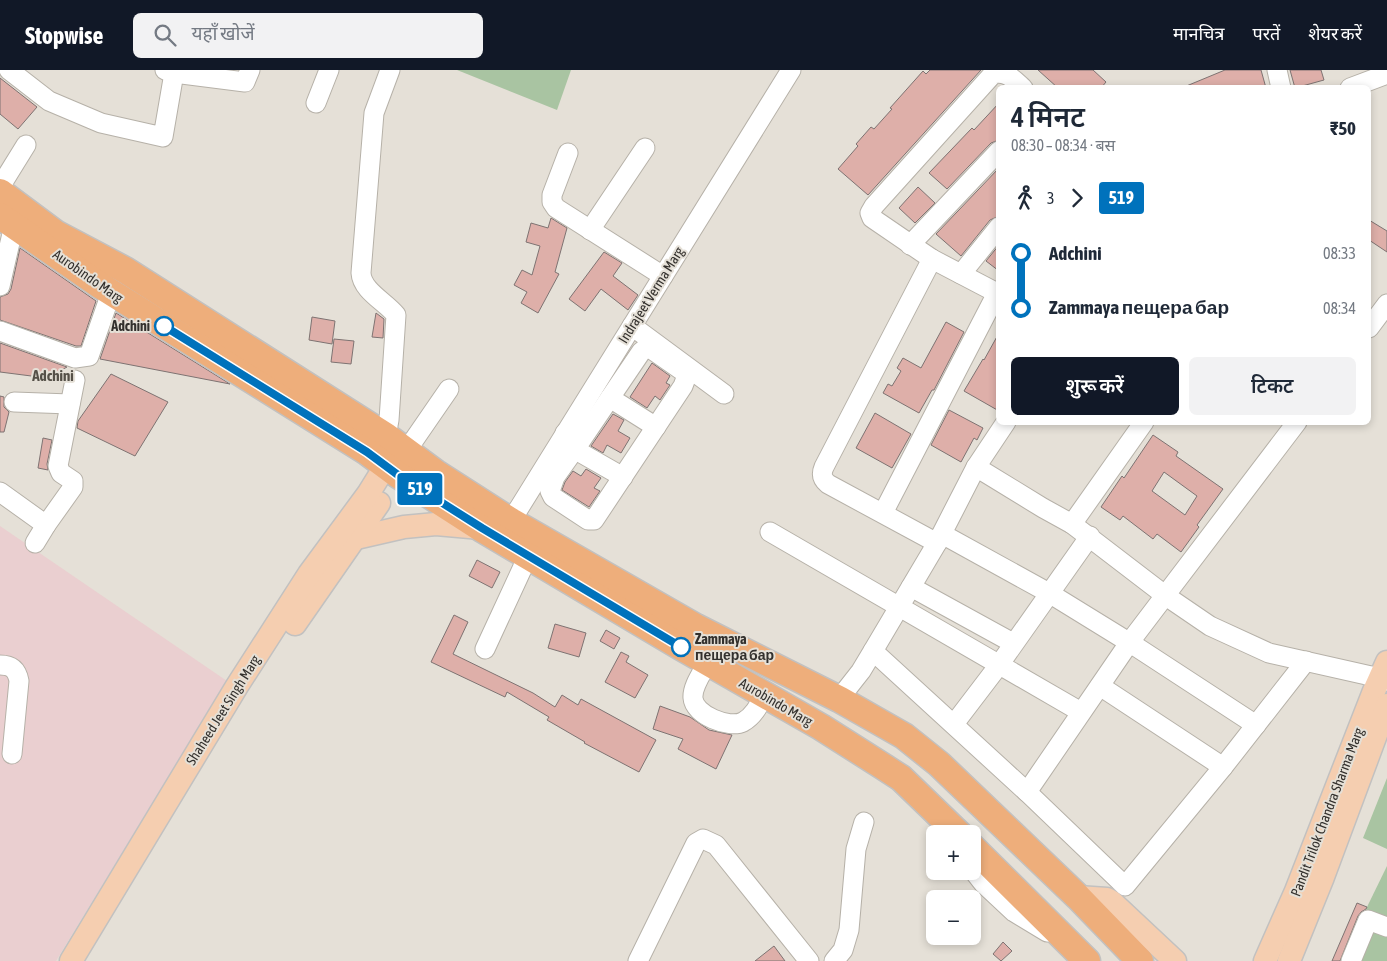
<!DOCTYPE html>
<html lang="hi">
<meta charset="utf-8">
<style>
:root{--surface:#fff;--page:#f2f2f3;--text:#1f2937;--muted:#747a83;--accent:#111827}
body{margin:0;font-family:"Asap Condensed","Noto Sans Devanagari",sans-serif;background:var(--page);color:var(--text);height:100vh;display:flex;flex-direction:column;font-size:19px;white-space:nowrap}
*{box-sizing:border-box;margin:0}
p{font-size:16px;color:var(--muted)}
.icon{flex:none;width:28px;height:28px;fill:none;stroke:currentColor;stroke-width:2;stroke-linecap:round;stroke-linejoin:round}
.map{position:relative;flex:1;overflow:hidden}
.sheet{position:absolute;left:996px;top:15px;width:375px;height:340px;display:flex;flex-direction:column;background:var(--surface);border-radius:8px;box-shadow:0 2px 8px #0003}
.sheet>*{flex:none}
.badge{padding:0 10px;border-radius:4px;font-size:18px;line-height:32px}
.fabs{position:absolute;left:926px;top:755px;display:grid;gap:10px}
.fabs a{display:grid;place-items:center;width:55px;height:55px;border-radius:8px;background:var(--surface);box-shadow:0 2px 8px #0003;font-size:25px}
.map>.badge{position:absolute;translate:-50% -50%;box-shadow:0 0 0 2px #fff}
.legs{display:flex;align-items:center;gap:8px;height:55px;padding:0 15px;font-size:16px}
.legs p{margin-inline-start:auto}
.summary{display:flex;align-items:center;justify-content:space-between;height:85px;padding:0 15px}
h1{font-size:28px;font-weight:600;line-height:38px}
.primary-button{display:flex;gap:10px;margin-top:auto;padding:10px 15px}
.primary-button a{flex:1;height:58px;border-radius:8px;background:var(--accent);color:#fff;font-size:20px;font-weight:600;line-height:58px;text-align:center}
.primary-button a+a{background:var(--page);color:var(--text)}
ul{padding:0 15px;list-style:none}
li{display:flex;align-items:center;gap:18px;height:55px;font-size:19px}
li i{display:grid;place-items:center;width:8px;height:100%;margin:0 6px;background:currentColor}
li i::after{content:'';width:12px;height:12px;margin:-6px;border:4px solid;border-radius:50%;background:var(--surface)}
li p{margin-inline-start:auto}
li:first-child i{background:linear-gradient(#0000 50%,currentColor 0)}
li:last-child i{background:linear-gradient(currentColor 50%,#0000 0)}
header{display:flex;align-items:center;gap:30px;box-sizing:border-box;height:70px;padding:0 25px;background:var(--accent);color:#fff}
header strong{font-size:24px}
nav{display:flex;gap:28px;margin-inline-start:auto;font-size:18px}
.search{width:350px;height:45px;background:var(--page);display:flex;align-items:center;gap:12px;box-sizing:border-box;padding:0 18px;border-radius:8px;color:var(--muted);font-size:19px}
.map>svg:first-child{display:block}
.education{fill:#eacfd0}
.green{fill:#a9c4a2}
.building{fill:#deafa9;stroke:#7e7372;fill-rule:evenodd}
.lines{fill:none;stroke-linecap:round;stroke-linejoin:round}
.minor-casing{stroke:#b6b1a8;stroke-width:21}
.major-casing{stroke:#c2c1c0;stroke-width:25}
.highway-casing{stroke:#c2c1c0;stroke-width:29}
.minor{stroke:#fff;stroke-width:19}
.major{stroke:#f5ceb0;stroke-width:22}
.highway{stroke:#eeae7b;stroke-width:26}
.line-1-casing{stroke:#fff;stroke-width:11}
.line-1{stroke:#0072bc;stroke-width:8}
.stop-1-dot{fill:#fff;stroke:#0072bc;stroke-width:2.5}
.labels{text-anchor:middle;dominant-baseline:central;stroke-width:4;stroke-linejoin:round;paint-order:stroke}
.street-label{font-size:14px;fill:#33302d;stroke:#e5e0d7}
.stop-label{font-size:14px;font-weight:bold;fill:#33302d;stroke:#e5e0d7;text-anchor:end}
.neighbourhood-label{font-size:15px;font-weight:bold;fill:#555048;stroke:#e5e0d7}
</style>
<header>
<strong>Stopwise</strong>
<div class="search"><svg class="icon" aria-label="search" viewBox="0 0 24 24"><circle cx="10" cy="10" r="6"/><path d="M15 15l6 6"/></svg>यहाँ खोजें</div>
<nav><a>मानचित्र</a><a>परतें</a><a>शेयर करें</a></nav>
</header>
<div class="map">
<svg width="1387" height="891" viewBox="0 0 1387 891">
<rect width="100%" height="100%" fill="#e5e0d7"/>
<path class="education" d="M0,456l227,155 -171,280h-56z"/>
<g class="green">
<path d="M457,0h114l-14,40z"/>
<path d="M1387,708v71l-24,-11z"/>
<path d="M1387,796v95h-43l23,-54z"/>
</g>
<g class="building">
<path d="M930,0h51l-113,125 -30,-26 20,-23 -2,-2 15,-17 3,2 18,-20 -2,-1 33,-37 3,3z"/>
<path d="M1038,0h55l13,12 -5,6h-43z"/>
<path d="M1225,0h36l5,18 -82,-1z"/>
<path d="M1290,0h31l3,10 -29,8z"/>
<path d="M0,8l37,29 -19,22 -18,-15z"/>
<path d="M999,33v37l-8,3 -44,46 -18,-16 43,-45 2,2z"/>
<path d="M999,98v48l-9,4 -29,36 -25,-22z"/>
<path d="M918,117l17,16 -20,20 -16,-15z"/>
<path d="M551,148l16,10 -12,44 4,2 -21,39 -17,-10 6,-11 -13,-7 8,-15 10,5 8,-29 -14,-4 5,-19 17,5z"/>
<path d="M1369,150l18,11v21l-18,-12z"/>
<path d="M999,175v26l-13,-10z"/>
<path d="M20,178l76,53 -15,45h-5l-76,-26v-23l8,-3 3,-5z"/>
<path d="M604,182l18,11 -9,13 25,19 -10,15 -27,-21 -16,22 -16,-12z"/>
<path d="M116,243l114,71 -130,-25z"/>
<path d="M376,243l8,6 -1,19 -11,-1z"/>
<path d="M312,247l23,4 -3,23 -23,-4z"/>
<path d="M946,252l18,10 -30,58h-2l-13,23 -36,-20 5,-9 4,2 9,-15 -4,-3 6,-10 18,10z"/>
<path d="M999,263v78l-35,-20 19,-32 1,1z"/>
<path d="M334,269l20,2 -3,23 -20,-2z"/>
<path d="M0,273l67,24 -20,11 -47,-6z"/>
<path d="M652,293l18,13 -4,7 4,2 -10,15 -5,-4 -8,12 -17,-11z"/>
<path d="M111,304l57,28 -33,54 -58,-28 1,-7z"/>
<path d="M0,326l4,1v10l5,5 -5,20h-4z"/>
<path d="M949,340l34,18 -6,12 -3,-2 -13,24 -30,-17z"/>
<path d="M875,343l36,21 -19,34 -36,-20z"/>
<path d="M613,344l11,6 -6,11 12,7 -9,15 -14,-8 -4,8 -12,-7z"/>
<path d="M1153,365l25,17 -2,4 47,33 -26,36 2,2 -18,25 -24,-18 -4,5 -30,-23 -3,4 -19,-13 21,-31 2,2zM1164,402l33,24 -12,19 -33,-24z"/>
<path d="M43,368l9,2 -5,24 1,6 -10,-2z"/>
<path d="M586,399l15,9 -7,10 6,3 -11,16 -27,-17 3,-8 8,-11 8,5z"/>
<path d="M477,490l23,12 -8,16 -23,-12z"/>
<path d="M454,545l14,7 -15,32 80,39 22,14 7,-12 16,10 3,-6 75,41 -17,32 -55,-29 1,-1 -38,-22 2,-3 -42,-25 -2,5 -74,-35z"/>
<path d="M555,554l31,9 -7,24 -31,-9z"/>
<path d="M606,560l14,8 -6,11 -14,-8z"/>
<path d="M621,582l8,4 -3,6 22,13 -13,23 -30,-16z"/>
<path d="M660,636l30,11 19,13 23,5 -16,34 -38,-20 5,-10 -30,-10z"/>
<path d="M1357,833l10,4 -1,2 -5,3 -3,4 -18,45h-8z"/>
<path d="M1003,872l9,9 -11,10 -8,-7z"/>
<path d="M774,876l11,15h-30z"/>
</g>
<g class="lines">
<g class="minor-casing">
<g id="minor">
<path d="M9,0l40,31 52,22 62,14 11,-64"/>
<path d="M165,0l9,3 71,9 5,-12"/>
<path d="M1277,0l4,18"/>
<path d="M1350,18l37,-14"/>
<path d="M316,33l13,-33"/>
<path d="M568,83l-16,42v7l4,6 107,68"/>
<path d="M0,117l26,-42"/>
<path d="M590,160l55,-82"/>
<path d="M910,175l89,-94"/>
<path d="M932,189l-108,208c-3,7 -2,12 4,17l109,59"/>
<path d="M961,204l38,-47"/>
<path d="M0,216l14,-61"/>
<path d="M999,224l-67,-35 -60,-41 -2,-5 4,-7 119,-132c13,-4 21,6 30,14"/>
<path d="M632,256l92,68"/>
<path d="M1369,258l18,-24"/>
<path d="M0,261l75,27 14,-2 22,-63"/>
<path d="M610,328l46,29"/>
<path d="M14,332l56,2"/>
<path d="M565,363l15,9 -25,35 -5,14 3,6 35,23h6l89,-134 3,-8 -2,-6 -33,-23 -5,-1 -5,4 -61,90"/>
<path d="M386,366l3,-16 7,-105c-10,-13 -34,-24 -35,-42l13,-160 16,-43"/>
<path d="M574,379l49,28"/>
<path d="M407,380l42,-61"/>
<path d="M976,397l67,41 29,16 94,72 44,30 59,27 111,25 7,3"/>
<path d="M0,422l46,33 27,-38v-6l-12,-8 -3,-7 17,-86"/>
<path d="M883,443l114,-220"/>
<path d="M511,451l280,-451"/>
<path d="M1072,454l72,-102"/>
<path d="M770,462l311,180"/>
<path d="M942,464l107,59 86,53 121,79"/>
<path d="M35,473l11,-18"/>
<path d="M911,517l102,56"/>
<path d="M485,579l43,-93"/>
<path d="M873,581l154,141 98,94 98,-119 83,-106"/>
<path d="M708,592c-5,10 -16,24 -15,36 1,17 36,31 50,24 11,-6 16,-17 21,-27"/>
<path d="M0,595c12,0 17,5 19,16l-7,73"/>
<path d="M1100,616l123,81"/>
<path d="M839,629l22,-28 12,-20 64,-108 39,-76 30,-45"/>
<path d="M954,654l45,-59 91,-129"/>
<path d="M1027,722l102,-149 168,-221"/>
<path d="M972,799l11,14 31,29 33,20"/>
<path d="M638,891l58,-118 7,-4 13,6 93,116"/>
<path d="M834,891l9,-11 6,-20 7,-81 8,-27"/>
<path d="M1351,891l17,-41 19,7"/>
</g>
</g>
<g class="major-casing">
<g id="major">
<path d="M356,468l48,-11 32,-3 45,4"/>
<path d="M295,554l84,-121"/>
<path d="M1078,827l29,2 5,3 63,59"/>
<path d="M71,891l166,-275 72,-112 59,-80 18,-29 14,-10"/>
<path d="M1265,891l31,-70 78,-200 13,-29"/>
<path d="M1289,891l34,-84 64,-172"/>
</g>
</g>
<g class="highway-casing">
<g id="highway">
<path d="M0,122l55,41 70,37 261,166 50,37 75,48 185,106 143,72 65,37 35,28 69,66 70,67 62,64"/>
<path d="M0,146l101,70 266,166 31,23 84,54 199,118 140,80 63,40 17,11 58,56"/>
<path d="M972,777l115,114"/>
</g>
</g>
<use href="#minor" class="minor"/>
<use href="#major" class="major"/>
<use href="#highway" class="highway"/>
</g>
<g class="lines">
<g class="line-1-casing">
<path id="line-1" d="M164,256l203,126 31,23 84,53 199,119"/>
</g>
<use href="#line-1" class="line-1"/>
</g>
<g class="stop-1-dot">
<circle cx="164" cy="256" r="9"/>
<circle cx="681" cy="577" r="9"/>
</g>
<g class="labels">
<g class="street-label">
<text transform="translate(88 206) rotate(35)">Aurobindo Marg</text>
<text transform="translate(651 225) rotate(-58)">Indrajeet Verma Marg</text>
<text transform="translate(776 632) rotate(30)">Aurobindo Marg</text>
<text transform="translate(223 640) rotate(-58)">Shaheed Jeet Singh Marg</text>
<text transform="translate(1327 742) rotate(-69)">Pandit Trilok Chandra Sharma Marg</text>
</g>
<g class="stop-label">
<text x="150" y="256">Adchini</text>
<text x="695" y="569" text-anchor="start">Zammaya<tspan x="695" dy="16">пещера бар</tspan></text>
</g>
<g class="neighbourhood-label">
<text x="53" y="305">Adchini</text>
</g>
</g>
</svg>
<div class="fabs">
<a>+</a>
<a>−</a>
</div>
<b class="badge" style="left:420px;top:419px;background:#0072bc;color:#fff">519</b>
<section class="sheet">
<div class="summary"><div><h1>4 मिनट</h1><p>08:30 – 08:34 · बस</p></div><b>₹50</b></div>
<div class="legs"><svg class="icon" aria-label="walk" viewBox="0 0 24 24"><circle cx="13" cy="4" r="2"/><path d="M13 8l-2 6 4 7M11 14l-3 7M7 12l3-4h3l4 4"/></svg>3<svg class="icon" aria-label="forward" viewBox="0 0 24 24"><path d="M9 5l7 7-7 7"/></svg><b class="badge" style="background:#0072bc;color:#fff">519</b></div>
<ul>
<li><i style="color:#0072bc"></i><b>Adchini</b><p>08:33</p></li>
<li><i style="color:#0072bc"></i><b>Zammaya пещера бар</b><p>08:34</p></li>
</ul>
<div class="primary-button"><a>शुरू करें</a><a>टिकट</a></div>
</section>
</div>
